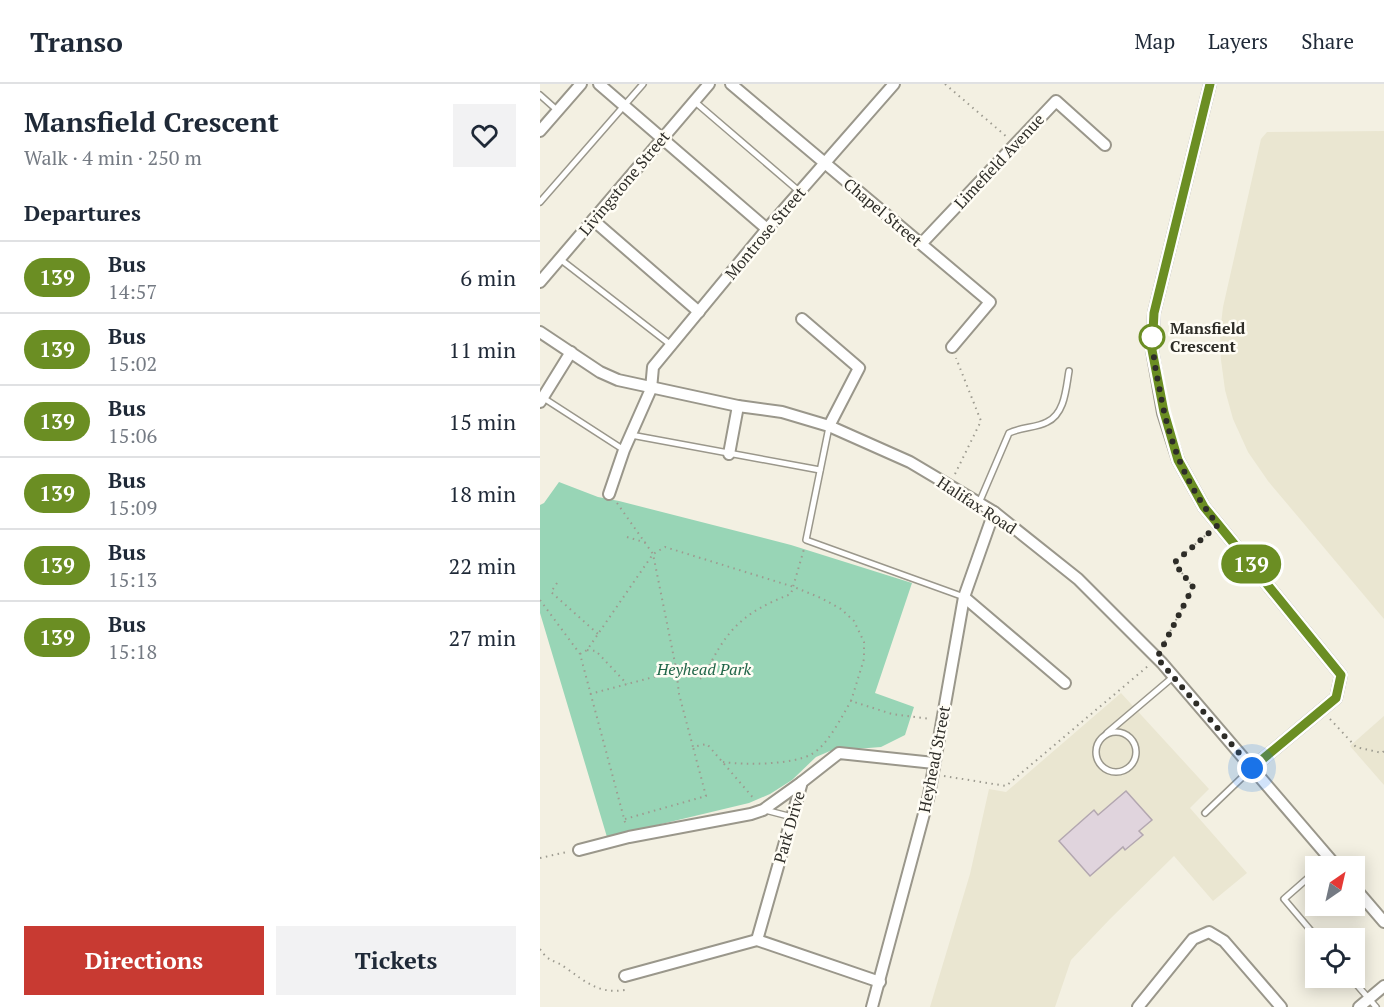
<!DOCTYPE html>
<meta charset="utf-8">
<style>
:root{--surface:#fff;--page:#f2f2f3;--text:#1f2937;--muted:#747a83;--line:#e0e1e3;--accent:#c83a32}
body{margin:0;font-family:"PT Serif",serif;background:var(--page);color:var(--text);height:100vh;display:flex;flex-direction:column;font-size:22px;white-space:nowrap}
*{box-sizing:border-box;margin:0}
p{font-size:20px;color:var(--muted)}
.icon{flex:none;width:33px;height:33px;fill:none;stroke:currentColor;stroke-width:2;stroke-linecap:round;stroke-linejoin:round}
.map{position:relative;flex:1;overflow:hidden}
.side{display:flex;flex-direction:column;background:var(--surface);width:540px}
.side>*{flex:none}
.badge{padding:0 12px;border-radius:20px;font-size:21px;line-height:39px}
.needle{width:39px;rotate:34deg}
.buttons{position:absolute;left:765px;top:772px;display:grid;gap:12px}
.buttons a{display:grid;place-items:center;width:60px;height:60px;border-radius:0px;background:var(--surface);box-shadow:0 3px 15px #0003;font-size:30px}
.you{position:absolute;width:30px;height:30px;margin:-15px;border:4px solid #fff;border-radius:50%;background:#1a73e8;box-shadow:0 0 0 9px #1a73e833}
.map>.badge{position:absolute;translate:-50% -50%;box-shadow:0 0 0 3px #fff}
h2{padding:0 24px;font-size:22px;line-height:54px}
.round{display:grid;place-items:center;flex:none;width:63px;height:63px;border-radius:0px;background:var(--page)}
.head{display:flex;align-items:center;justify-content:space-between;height:102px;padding:0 24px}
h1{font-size:28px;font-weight:800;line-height:45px}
.action{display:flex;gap:12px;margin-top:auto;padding:12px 24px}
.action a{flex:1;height:69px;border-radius:0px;background:var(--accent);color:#fff;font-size:24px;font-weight:800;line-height:69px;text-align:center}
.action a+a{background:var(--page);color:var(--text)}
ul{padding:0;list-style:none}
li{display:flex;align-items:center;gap:18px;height:72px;padding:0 24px;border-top:2px solid var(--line)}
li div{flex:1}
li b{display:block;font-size:22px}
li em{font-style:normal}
li .badge{min-width:66px;font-weight:700;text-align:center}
header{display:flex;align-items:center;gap:36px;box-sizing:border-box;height:84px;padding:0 30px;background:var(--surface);border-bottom:2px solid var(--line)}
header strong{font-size:28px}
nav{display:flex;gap:33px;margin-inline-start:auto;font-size:21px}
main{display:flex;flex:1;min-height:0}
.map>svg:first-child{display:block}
.built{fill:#eae6d1}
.green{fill:#98d5b6}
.building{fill:#e0d4dd;stroke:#b3a7b0;stroke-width:1.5}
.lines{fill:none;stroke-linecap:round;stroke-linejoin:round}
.lane-casing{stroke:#9a978b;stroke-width:8}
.street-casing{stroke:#9a978b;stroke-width:14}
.path{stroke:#9d9b90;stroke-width:2;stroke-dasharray:1.5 4.5;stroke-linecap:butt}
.lane{stroke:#fff;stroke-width:5}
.street{stroke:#fff;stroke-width:10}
.line-casing{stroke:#fff;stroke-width:14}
.line{stroke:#6b8e23;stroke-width:9}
.walk{stroke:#2e2d28;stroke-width:6;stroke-dasharray:0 10.8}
.stop-dot{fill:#fff;stroke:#6b8e23;stroke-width:3}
.labels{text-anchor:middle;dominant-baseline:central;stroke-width:5;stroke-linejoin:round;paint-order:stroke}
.street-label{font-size:16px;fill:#2e2d28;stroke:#fffdf5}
.stop-label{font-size:16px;font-weight:bold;fill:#2e2d28;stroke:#fffdf5;text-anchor:start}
.park-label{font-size:16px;font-style:italic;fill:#216649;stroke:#fffdf5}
</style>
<header>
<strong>Transo</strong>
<nav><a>Map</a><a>Layers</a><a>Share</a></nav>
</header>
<main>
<section class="side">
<div class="head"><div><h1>Mansfield Crescent</h1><p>Walk · 4 min · 250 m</p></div><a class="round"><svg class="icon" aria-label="heart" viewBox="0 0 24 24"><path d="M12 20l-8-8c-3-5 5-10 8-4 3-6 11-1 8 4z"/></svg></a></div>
<h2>Departures</h2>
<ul>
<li><span class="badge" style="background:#6b8e23;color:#fff">139</span><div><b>Bus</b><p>14:57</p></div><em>6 min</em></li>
<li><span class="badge" style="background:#6b8e23;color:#fff">139</span><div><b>Bus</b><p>15:02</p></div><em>11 min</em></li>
<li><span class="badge" style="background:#6b8e23;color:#fff">139</span><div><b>Bus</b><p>15:06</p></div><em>15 min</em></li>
<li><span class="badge" style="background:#6b8e23;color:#fff">139</span><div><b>Bus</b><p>15:09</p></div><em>18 min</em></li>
<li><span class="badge" style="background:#6b8e23;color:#fff">139</span><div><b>Bus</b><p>15:13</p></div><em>22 min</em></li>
<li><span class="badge" style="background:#6b8e23;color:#fff">139</span><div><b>Bus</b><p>15:18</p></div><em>27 min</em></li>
</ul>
<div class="action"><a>Directions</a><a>Tickets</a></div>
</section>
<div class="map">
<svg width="844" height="923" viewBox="0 0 844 923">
<rect width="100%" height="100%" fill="#f3f0e2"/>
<g class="built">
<path d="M844,47v488l-116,-138 -20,-29 -15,-33 -8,-29 -4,-30 -1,-28 3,-25 38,-168 6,-7z"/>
<path d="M581,609l88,96 -19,19 57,65 -34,28 -39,-45 -64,63 -39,41 -16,47h-125l40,-133 19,-85 17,3z"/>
<path d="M844,632v69l-34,-39z"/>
</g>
<path class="green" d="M19,398l39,15 21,4 172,44 121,38 -37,110 39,14 -9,28 -24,12 -51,4 -14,6 -24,23 -22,14 -21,9 -142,34 -67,-224v-108l4,-2z"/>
<path class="building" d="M586,707l26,29 -13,11 4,4 -18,15 -2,-3 -33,29 -31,-35 35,-31 4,5z"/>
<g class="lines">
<g class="lane-casing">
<g id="lane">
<path d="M0,11l18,16"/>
<path d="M154,17l106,91"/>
<path d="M0,118l103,-118"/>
<path d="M20,175l111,86"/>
<path d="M2,313l82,53"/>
<path d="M289,343l-23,113 158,57"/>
<path d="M91,351l189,35"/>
<path d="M439,419l30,-70c12,-6 27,-5 38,-11 18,-8 19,-34 22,-51"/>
<circle cx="576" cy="668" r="20"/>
<path d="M567,649l66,-56"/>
<path d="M225,726l27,7"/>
<path d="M665,729l47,-45"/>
<path d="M780,783l10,-9"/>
<path d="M776,787l-32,28 34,40"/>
<path d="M811,894l25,29"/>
</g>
</g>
<g class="street-casing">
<g id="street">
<path d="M59,0l168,145"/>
<path d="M191,0l259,218 -38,45"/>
<path d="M670,0l-56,229 -2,37 11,63 15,47 26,47 137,168 -5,23 -84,70"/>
<path d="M0,47l41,-47"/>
<path d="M53,136l106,92"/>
<path d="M382,159l134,-142 49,44"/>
<path d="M0,198l169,-198"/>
<path d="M262,235l57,49 -30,58"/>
<path d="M0,248l60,40 18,8 120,26 44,6 47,14 81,36 84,50 84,67 84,84 175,204"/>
<path d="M0,318l31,-50"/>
<path d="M189,370l9,-48"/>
<path d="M69,410l15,-44 27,-61 2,-22 114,-138 127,-145"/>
<path d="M424,513l101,86"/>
<path d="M39,766l50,-13 122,-23 12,-4 39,-28"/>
<path d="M814,803l30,35"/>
<path d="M217,856l45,-158 37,-29 95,10"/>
<path d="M85,892l132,-36 123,42"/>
<path d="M332,923l57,-212 35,-198 30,-85"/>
<path d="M598,923l55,-68 16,-7 15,9 57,66"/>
<path d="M819,923l25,-21"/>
</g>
</g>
<g class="path">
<path d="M405,0l62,53"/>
<path d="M415,390l26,-53 -25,-63"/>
<path d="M77,419l36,51 23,114 3,26 14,53 14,-3 48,56"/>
<path d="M87,453l20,6"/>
<path d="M17,499l-6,9 47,42"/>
<path d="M0,516l40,54 46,172"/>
<path d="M622,563l31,-60 -19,-24 34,-30"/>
<path d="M47,566l9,1 31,33"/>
<path d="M40,570l7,-4 66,-96 12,-7 129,40 27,11 20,11 13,12 10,21v17l-13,42 41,13 39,5"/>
<path d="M50,610l86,-23 27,8c22,-48 38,-66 88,-85l13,-45"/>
<path d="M790,635l26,28 26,6 2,-2"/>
<path d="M183,678c23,3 69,3 89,-8 16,-9 30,-38 39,-53"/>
<path d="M404,692l62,10 142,-120"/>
<path d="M85,735l81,-23 -13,-49"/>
<path d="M0,774l27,-6"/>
<path d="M0,865c9,14 14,10 26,19 20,14 32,26 59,22v-2"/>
</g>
<use href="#lane" class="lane"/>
<use href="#street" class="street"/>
</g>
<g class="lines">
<g class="line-casing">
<path id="line" d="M670,0l-56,229 -2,37 12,62 14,48 26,47 137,168 -5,23 -84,70"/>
</g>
<use href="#line" class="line"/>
<path class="walk" d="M612,253l1,-6c-1,19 2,37 6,55 9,53 25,97 59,139l-44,38 19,24 -36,71 95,110"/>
</g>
<circle class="stop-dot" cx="612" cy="253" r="12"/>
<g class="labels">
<g class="street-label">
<text transform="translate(459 77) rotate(-47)">Limefield Avenue</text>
<text transform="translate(84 99) rotate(-50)">Livingstone Street</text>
<text transform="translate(343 128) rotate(40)">Chapel Street</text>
<text transform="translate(225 149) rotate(-50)">Montrose Street</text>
<text transform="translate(437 421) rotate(33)">Halifax Road</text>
<text transform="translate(394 675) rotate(-79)">Heyhead Street</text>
<text transform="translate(249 743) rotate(-74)">Park Drive</text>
</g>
<g class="stop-label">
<text x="630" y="244">Mansfield<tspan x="630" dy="18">Crescent</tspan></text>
</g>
<g class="park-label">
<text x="164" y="585">Heyhead Park</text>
</g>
</g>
</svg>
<div class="buttons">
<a><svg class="needle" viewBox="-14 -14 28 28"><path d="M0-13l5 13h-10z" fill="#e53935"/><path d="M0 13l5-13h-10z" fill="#747a83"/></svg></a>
<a><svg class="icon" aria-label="locate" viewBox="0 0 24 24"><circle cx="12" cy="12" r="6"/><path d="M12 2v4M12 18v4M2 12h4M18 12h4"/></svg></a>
</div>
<div class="you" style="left:712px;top:684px"></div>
<b class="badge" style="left:711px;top:480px;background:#6b8e23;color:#fff">139</b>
</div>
</main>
